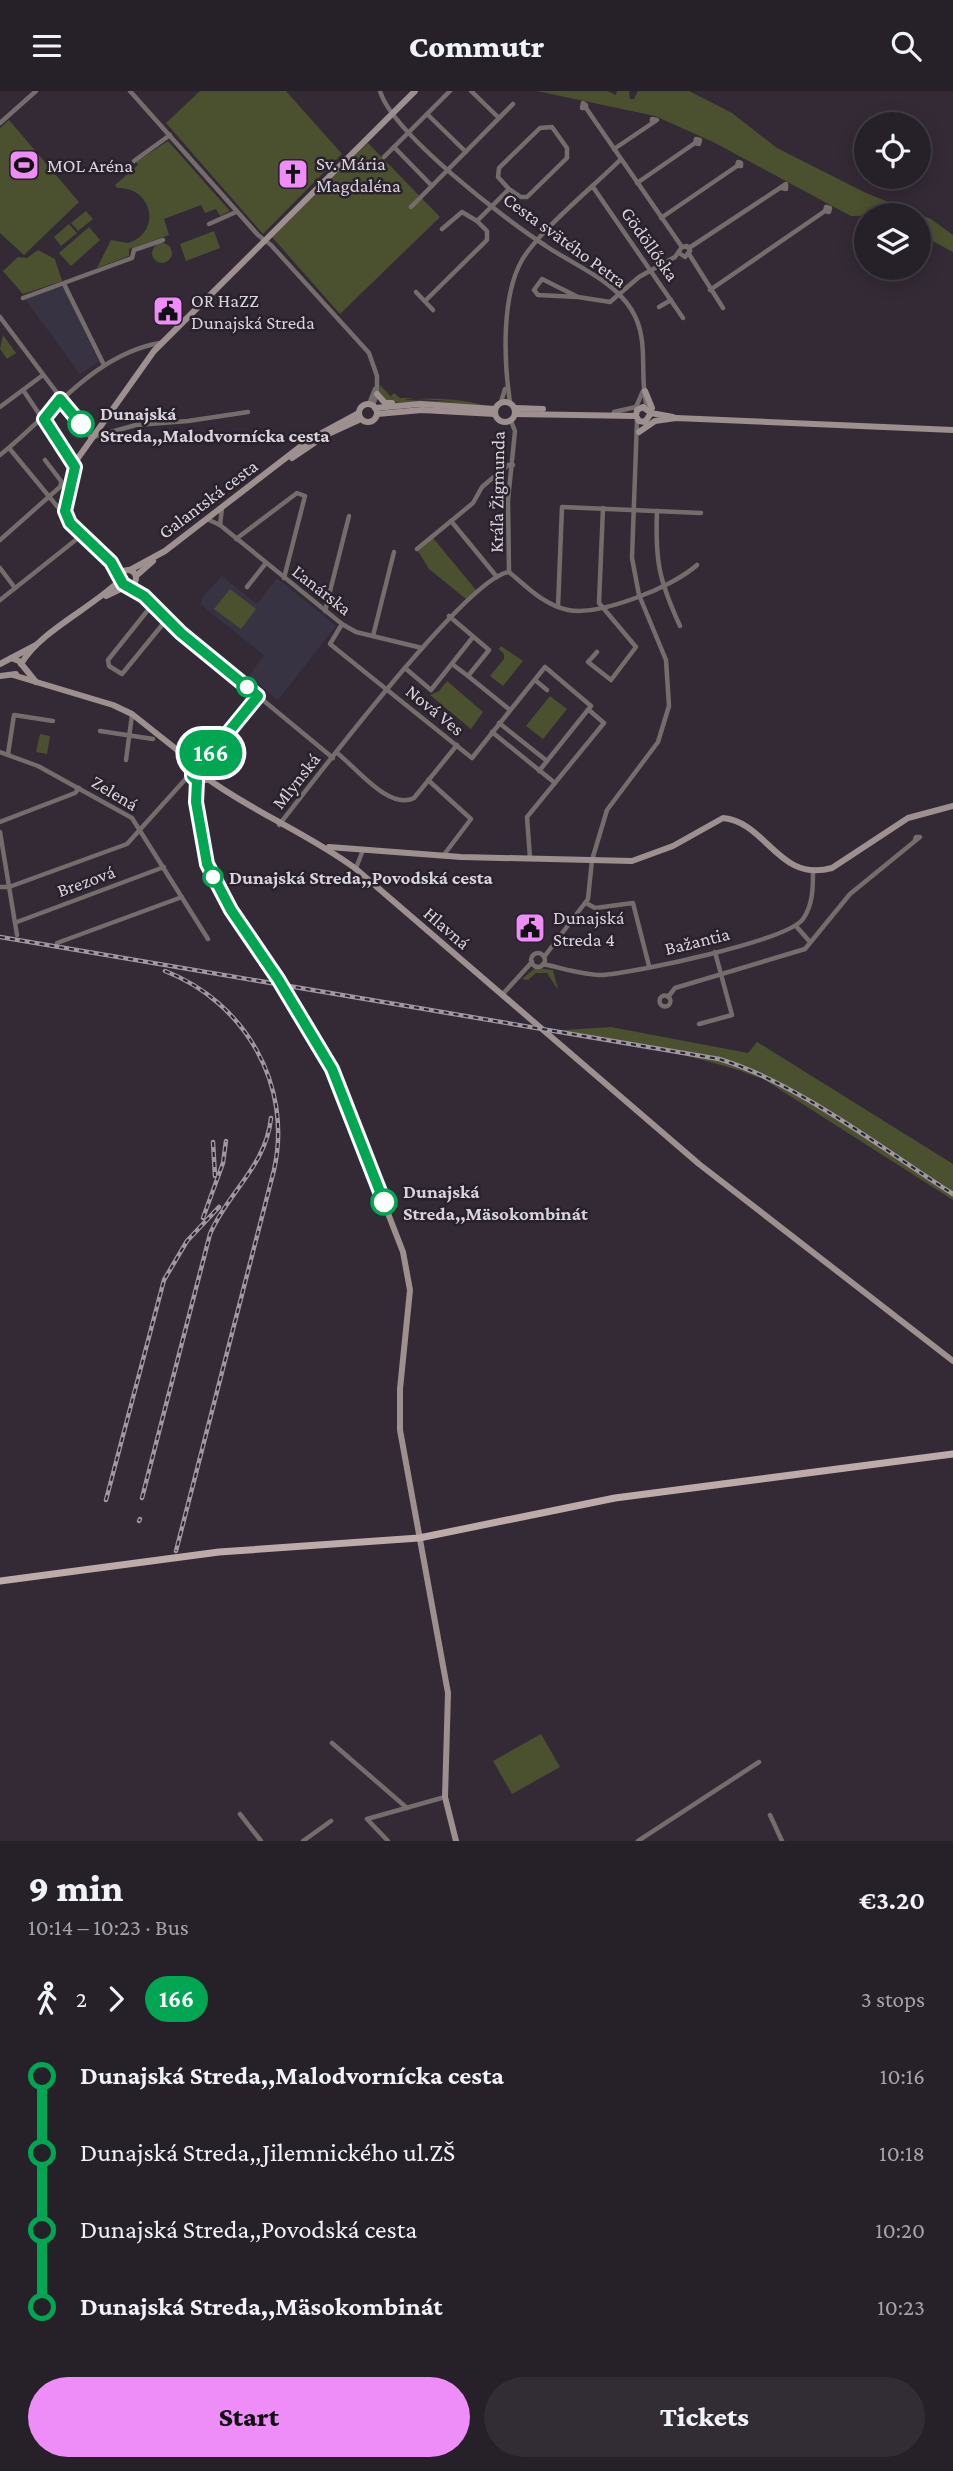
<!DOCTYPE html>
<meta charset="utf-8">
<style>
:root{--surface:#262028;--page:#322d34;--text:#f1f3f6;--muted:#a4a3a8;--line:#423e45;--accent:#ee8cf8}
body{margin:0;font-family:"Crimson Pro",serif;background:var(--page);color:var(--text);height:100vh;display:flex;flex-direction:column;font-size:26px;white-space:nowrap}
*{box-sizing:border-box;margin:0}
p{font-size:23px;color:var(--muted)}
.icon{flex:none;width:38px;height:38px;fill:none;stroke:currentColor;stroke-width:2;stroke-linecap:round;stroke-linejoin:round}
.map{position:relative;height:1750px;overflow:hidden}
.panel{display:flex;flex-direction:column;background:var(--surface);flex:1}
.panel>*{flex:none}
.badge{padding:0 14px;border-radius:23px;font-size:24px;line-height:46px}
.controls{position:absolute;left:854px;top:21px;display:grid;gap:14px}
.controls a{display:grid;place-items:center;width:77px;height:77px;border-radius:50%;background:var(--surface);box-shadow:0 4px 18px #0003,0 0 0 2px var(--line);font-size:35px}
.map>.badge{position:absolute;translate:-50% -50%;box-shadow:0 0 0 4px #fff}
.legs{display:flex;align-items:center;gap:10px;height:77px;padding:0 28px;font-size:23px}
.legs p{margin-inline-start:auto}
.overview{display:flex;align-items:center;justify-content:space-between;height:119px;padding:0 28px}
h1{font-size:38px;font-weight:800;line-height:52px}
.cta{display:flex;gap:14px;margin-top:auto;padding:14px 28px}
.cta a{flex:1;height:80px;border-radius:42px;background:var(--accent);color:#111;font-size:28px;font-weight:800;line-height:80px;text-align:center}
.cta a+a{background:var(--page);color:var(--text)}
ul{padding:0 28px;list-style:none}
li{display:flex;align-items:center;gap:24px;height:77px;font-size:26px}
li i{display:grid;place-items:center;width:10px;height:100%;margin:0 9px;background:currentColor}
li i::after{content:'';width:18px;height:18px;margin:-9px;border:5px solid;border-radius:50%;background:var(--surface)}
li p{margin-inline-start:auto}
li:first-child i{background:linear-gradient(#0000 50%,currentColor 0)}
li:last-child i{background:linear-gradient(currentColor 50%,#0000 0)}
header{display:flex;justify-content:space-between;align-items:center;height:91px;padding:0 28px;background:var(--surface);font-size:32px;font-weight:800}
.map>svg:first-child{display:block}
.education{fill:#373343}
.green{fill:#4b502f}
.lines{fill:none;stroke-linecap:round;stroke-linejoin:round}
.street{stroke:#756d6b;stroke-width:4.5}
.secondary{stroke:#9d908e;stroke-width:6}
.primary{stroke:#bcaba8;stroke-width:7}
.rail-casing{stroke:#9f97a1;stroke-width:4.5}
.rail{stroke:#29212c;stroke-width:2;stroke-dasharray:5;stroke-linecap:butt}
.line-1-casing{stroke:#fff;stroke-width:16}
.line-1{stroke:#00a651;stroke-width:10}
.stop-1-dot{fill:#fff;stroke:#00a651;stroke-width:3.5}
.labels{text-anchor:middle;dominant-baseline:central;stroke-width:5;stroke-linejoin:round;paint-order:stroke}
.poi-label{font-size:19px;fill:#d9d3db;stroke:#29212c;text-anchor:start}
.street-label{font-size:19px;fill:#d9d3db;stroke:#29212c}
.stop-label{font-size:19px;font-weight:bold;fill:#d9d3db;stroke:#29212c;text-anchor:start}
</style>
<header><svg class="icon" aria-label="menu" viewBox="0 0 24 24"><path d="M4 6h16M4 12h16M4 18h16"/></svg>Commutr<svg class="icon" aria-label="search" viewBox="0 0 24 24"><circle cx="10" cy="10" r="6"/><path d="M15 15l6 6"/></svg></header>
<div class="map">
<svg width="953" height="1750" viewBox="0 0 953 1750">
<rect width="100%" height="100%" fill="#332a36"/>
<g class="education">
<path d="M63,195l36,76 -19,12 -55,-75z"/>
<path d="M222,485l35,28 20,-26 59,48 -58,74 -29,-24 15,-21 -64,-51 5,-10z"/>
</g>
<g class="green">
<path d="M200,0h86l56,63 -79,80 -97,-111z"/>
<path d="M537,0h70l9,4 1,-4h12l1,8h4l4,-8h51l43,22 45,35 89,45 65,26 22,16v17l-34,-18v-19l-68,1 -138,-74 -58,-26z"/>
<path d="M9,29l70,82 -55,53 -24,-22v-105z"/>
<path d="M168,50l62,70 -10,5 -4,-7 -11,4 -4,-8 -37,14 5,16 -40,14v7l-32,12 14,-28 17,3c35,-11 24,-57 -11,-55l-2,-3 23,-20 -2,-3z"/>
<path d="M368,52l72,74 -100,97 -68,-77z"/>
<path d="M86,120l7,8 -15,12 -7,-8z"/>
<path d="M69,133l8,9 -16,13 -7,-9z"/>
<path d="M89,136l11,13 -29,26 -12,-13z"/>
<path d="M214,140l6,17 -34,13 -6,-17z"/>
<circle cx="162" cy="162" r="10"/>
<path d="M38,159l17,9 7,22 -39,13 -20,-23 15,-14 9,1z"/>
<path d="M3,244l13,18 -9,6 -7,-10z"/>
<path d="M380,294l14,15 -3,-4 3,-3 6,5h14l-10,2 62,2 -49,-3c23,-1 55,1 71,8l-100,-5 -9,-9z"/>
<path d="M433,447l43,52 -10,9 -37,-30 -11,-18z"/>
<path d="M230,498l26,20 -15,20 -27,-20z"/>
<path d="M501,555l22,15 -20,25 -13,-10 14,-17v-5l-5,-5z"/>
<path d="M447,590l36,31 -12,17 -41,-34 9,-4z"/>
<path d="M550,605l17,13 -24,30 -17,-13z"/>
<path d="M40,643l10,2 -3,18 -11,-2z"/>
<path d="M535,877l18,2 5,20 -11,-17h-11l-8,7 -6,-1z"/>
<path d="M611,936l137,26 9,-11 196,122v36l-188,-120c-69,-28 -144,-36 -217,-49z"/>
<path d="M541,1643l19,33 -48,27 -19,-33z"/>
</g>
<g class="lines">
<g class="street">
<path d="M130,0l128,144 13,10 98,108 8,23v18l-4,11"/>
<path d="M380,0c12,42 127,130 166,155 28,19 67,34 85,63 20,31 7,66 16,99"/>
<path d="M471,0l28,27"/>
<path d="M586,17v-3l-3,-2 -1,5h4l96,139"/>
<path d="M427,23l39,38"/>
<path d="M0,32l36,-32"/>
<path d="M394,56l38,39"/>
<path d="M614,58l43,-29 -5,-1v4"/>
<path d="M384,66l66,-66"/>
<path d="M134,70l36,-26"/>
<path d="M637,92l58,-40 1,-4 4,1 -1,4 -4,-1"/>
<path d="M593,96l90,131"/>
<path d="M411,116l102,-103"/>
<path d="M661,127l76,-52 1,-4 3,1v3h-4"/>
<path d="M209,133l27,-12"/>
<path d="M442,138l20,-17 15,9 32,-32 -11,-12 1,-9 41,-40 12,-1 15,21v10l-40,39h-6l-12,-8"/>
<path d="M689,157l97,-64v5l-4,-1"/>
<path d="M689,163l34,54"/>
<path d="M64,193l40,81"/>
<path d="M710,199l115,-79 4,1 1,-4 -4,-1 -1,4"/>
<path d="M416,201l17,18"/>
<path d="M578,206l-40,-2 -4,-5 8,-11 36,18 32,5 29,-25 36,-20 7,-10 5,-1 3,5 -5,6 -6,-4"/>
<path d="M23,207l109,-40 2,-8 29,-10"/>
<path d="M425,210l62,-61v-9l-10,-10"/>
<path d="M659,216l12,-7"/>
<path d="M0,226l91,121"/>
<path d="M23,299l52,77"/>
<path d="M501,311l4,-13"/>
<path d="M510,312c-6,-41 -9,-106 12,-143 17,-29 72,-74 98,-100"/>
<path d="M369,313l6,-15"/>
<path d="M0,316l43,-32"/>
<path d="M614,321l22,-5 7,-16"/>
<path d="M93,346l43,-12 52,-4 60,-9"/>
<path d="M9,357l57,69"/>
<path d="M0,364c50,-39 94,-101 160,-112"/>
<path d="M657,420c-2,50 2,69 23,115"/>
<path d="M207,428l13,6 122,99 14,8 66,16"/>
<path d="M451,430l46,56"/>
<path d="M220,434l2,-17"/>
<path d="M236,448l61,-46 8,3 -21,82"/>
<path d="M0,449l61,-54v-5l-16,-21"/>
<path d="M417,458l56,-46 9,-16 26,-22h5"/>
<path d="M0,477l15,20"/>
<path d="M509,481c18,15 35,33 59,38 32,6 105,-23 129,-45"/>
<path d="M509,481l-1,-72 7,-69 -4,-10"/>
<path d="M247,496l19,-24"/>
<path d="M0,509l82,-65"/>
<path d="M152,514l-44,55 1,6 13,8 45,-55"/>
<path d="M558,516l4,-100 139,6"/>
<path d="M325,520l24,-95"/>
<path d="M449,525l40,34 -21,26 42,34"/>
<path d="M342,533l-12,20 142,114 73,-91 46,39 -52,65"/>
<path d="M373,545l21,-84"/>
<path d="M597,561l-9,10 23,18 25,-33 -37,-44 4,-95"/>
<path d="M452,573l16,12"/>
<path d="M405,577l26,22 42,-53"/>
<path d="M535,589l12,10"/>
<path d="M258,605l75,62"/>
<path d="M499,632l48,38"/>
<path d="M100,640l53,8"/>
<path d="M492,641l63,51"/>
<path d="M0,661l38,14 94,52 76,121"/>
<path d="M337,662c19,14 52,58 77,45l43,-53"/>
<path d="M8,663l6,-39 39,6"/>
<path d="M126,669l6,-45"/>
<path d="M428,689l43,39 -28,37"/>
<path d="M0,731l75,-29 4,-5"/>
<path d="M279,734c34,-43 189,-249 230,-253"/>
<path d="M0,741l17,103"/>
<path d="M530,767l-3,-41 77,-94 -15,-13"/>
<path d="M356,777l7,-18"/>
<path d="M0,796h9l118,-43 64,-71"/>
<path d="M586,812l9,5 38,-5 16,63"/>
<path d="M17,831l147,-55"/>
<path d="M796,835l14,16"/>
<path d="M57,852l125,-46"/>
<circle cx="538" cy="869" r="7"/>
<path d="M544,866l44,-58 4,-39 15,-50 51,-68 11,-36 -3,-46 -27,-65 -7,-37 5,-138"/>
<path d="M543,873c19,4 40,11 59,11 32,-2 185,-34 201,-56 10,-14 10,-32 10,-47"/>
<path d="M502,904l30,-33"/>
<circle cx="665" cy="910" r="5.5"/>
<path d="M668,906l7,-9 130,-39 45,-55 70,-57h-4l-1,3"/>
<path d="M699,933l33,-9 -17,-63"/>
<path d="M332,1652l75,65"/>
<path d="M240,1723l21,27"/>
<path d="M770,1724l12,26"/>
<path d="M303,1750l28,-20"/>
<path d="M388,1750l-21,-22 78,-22"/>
<path d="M638,1750l121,-79"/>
</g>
<g class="secondary">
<path d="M645,300l7,17"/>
<path d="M377,303l8,9h7"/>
<circle cx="505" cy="321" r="10"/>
<circle cx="368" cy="322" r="9"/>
<path d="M375,317l45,-4 75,5"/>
<path d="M515,317l28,1"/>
<path d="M651,322l-6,9 -6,-1 -3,-5 1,-6 6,-3 8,6 22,4"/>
<path d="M377,323l45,-4 73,4"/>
<path d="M515,323l121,2"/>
<path d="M639,341l16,-11 21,-3 277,12"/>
<path d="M292,367l34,-23 35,-16"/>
<path d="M130,479l35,-19 144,-111 50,-27"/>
<circle cx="128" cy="487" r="8"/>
<path d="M121,484l-55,-58 1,-25 11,-34 76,-107 261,-260"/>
<path d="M136,485l17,-15"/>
<path d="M130,494l52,48 76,63 -56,67 -9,4 -1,9 10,6"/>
<path d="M106,505l21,-10"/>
<path d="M11,567l8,3 17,21"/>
<path d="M0,573l36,-19"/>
<path d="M21,573c19,-33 71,-56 99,-84"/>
<path d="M13,584l100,30 19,9 63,50"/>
<path d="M0,585l16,-2"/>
<path d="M202,672l8,7 -4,10"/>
<path d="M208,688c47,34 101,55 148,90l343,295 254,197"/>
<path d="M196,690v21l11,62 24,46 47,69 54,90 71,183 7,38 -10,99v41l48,263 -3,104 11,44"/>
<path d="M329,756l132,10 171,4 41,-15 50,-28c44,4 55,65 109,50l76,-50 45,-12"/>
</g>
<path class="primary" d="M0,1490l219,-29 200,-14 196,-40 338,-44"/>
<g class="rail-casing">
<g id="rail">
<path d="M0,846l719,122c77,23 165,91 234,135"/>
<path d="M165,880c80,31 128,114 109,199l-98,381"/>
<path d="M213,1051l2,34"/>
<path d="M203,1127l20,-55 3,-22"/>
<path d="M142,1407l68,-264c18,-42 56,-68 61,-116"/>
<path d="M106,1409l58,-220 23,-39 32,-34"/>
<path d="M139,1430l1,-2"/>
</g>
</g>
<use href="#rail" class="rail"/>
</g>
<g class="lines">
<g class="line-1-casing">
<path id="line-1" d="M81,333l-21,-25 -16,20 31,48 -10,44 5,12 41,39 12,22 21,12 37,37 77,63 -45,55 -21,18v7l5,5 -1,21 11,62 24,46 47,69 54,90 52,133"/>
</g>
<use href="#line-1" class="line-1"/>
</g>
<defs>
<g id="stadium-square" transform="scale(1.575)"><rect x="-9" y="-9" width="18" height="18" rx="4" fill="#ee8cf8" stroke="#29212c"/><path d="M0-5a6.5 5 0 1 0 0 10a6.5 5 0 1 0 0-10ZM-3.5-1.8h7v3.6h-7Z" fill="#111"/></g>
<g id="church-square" transform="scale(1.575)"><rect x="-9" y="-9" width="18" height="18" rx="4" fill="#ee8cf8" stroke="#29212c"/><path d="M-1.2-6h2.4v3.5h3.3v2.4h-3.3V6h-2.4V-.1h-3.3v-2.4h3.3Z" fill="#111"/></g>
<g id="civic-square" transform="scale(1.575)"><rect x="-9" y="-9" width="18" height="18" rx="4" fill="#ee8cf8" stroke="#29212c"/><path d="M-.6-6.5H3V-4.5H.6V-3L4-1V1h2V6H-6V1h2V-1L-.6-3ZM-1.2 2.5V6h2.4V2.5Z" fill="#111"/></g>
</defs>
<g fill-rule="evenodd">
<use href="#stadium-square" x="24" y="74"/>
<use href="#church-square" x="293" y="83"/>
<use href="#civic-square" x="168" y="220"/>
<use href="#civic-square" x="530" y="837"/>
</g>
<g class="stop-1-dot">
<circle cx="81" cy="333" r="12"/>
<circle cx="247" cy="596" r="9"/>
<circle cx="213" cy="786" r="9"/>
<circle cx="384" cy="1111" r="12"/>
</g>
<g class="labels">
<g class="poi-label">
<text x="316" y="72">Sv. Mária<tspan x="316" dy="22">Magdaléna</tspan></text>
<text x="47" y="74">MOL Aréna</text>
<text x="191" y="209">OR HaZZ<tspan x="191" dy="22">Dunajská Streda</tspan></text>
<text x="553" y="826">Dunajská<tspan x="553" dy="22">Streda 4</tspan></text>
</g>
<g class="street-label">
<text transform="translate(565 149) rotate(36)">Cesta svätého Petra</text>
<text transform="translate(650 153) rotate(55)">Gödöllőska</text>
<text transform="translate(497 401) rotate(-89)">Kráľa Žigmunda</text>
<text transform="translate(208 408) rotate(-37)">Galantská cesta</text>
<text transform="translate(322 499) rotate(38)">Ľanárska</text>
<text transform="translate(435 619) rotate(39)">Nová Ves</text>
<text transform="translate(296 690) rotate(-52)">Mlynská</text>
<text transform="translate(115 702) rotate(31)">Zelená</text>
<text transform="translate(86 790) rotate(-20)">Brezová</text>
<text transform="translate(447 837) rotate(41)">Hlavná</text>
<text transform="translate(697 850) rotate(-14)">Bažantia</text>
</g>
<g class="stop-label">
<text x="100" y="322">Dunajská<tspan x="100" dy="22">Streda,,Malodvornícka cesta</tspan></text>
<text x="229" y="786">Dunajská Streda,,Povodská cesta</text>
<text x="403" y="1100">Dunajská<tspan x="403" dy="22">Streda,,Mäsokombinát</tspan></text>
</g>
</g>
</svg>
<div class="controls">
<a><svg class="icon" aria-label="locate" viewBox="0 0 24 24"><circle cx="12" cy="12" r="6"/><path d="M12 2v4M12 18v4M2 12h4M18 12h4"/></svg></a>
<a><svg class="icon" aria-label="layers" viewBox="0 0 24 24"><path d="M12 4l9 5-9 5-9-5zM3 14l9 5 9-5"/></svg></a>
</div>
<b class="badge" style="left:211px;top:662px;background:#00a651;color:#fff">166</b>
</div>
<section class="panel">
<div class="overview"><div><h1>9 min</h1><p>10:14 – 10:23 · Bus</p></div><b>€3.20</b></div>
<div class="legs"><svg class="icon" aria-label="walk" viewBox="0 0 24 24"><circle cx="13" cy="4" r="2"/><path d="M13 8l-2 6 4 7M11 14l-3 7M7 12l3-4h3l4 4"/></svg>2<svg class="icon" aria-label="forward" viewBox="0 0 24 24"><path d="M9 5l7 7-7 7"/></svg><b class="badge" style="background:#00a651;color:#fff">166</b><p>3 stops</p></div>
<ul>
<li><i style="color:#00a651"></i><b>Dunajská Streda,,Malodvornícka cesta</b><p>10:16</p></li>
<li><i style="color:#00a651"></i><span>Dunajská Streda,,Jilemnického ul.ZŠ</span><p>10:18</p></li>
<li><i style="color:#00a651"></i><span>Dunajská Streda,,Povodská cesta</span><p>10:20</p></li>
<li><i style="color:#00a651"></i><b>Dunajská Streda,,Mäsokombinát</b><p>10:23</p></li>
</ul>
<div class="cta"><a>Start</a><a>Tickets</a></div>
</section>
